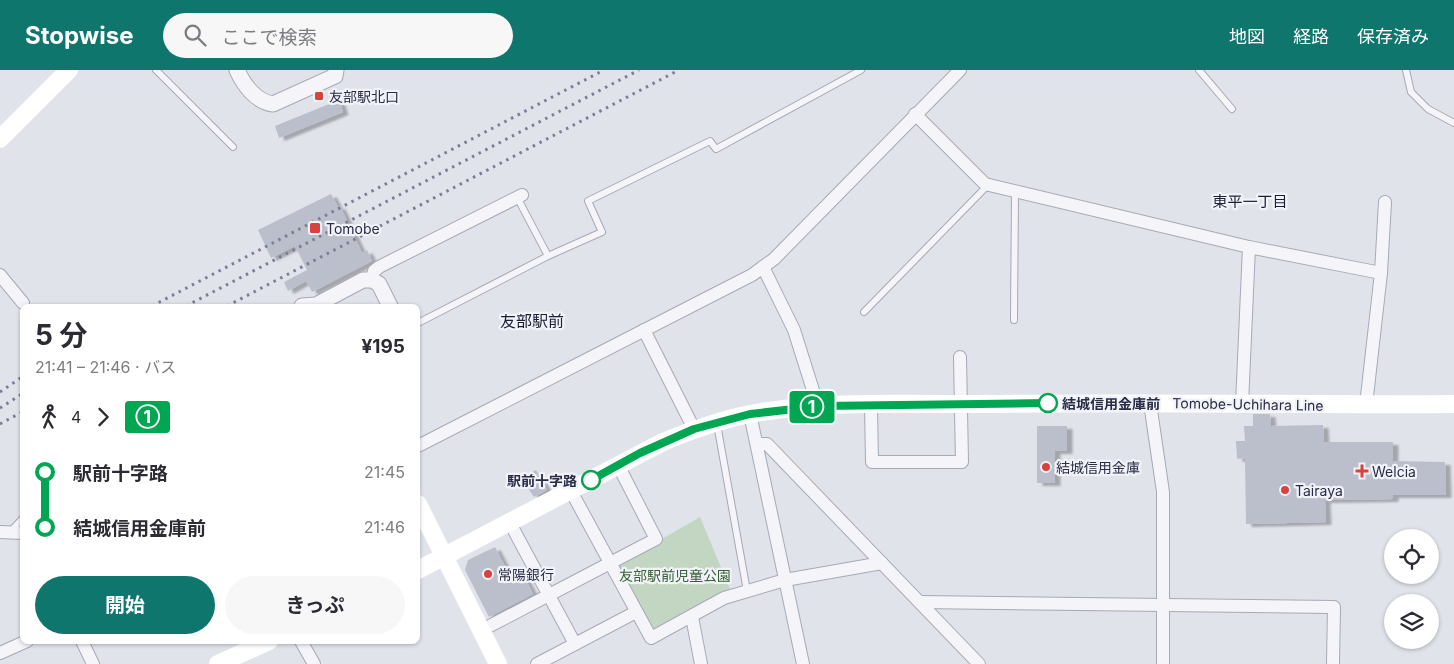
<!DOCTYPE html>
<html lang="ja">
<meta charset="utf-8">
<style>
:root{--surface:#fff;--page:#f7f7f7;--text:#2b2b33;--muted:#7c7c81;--accent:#0f766e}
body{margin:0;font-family:Inter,"Noto Sans JP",sans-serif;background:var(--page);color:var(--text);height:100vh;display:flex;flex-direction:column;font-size:19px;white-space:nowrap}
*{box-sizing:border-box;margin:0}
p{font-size:16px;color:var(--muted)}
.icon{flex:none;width:28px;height:28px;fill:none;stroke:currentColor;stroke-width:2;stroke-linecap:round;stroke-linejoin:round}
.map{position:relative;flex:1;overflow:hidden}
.drawer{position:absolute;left:20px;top:234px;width:400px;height:340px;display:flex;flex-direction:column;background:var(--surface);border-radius:8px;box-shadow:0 1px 4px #0004}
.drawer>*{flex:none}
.badge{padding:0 10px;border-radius:4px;font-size:18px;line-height:32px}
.tools{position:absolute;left:1384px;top:459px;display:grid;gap:10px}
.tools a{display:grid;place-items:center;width:55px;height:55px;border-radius:50%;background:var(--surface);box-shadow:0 1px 4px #0004;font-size:25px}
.map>.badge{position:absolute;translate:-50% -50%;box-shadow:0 0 0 2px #fff}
.legs{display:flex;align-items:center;gap:8px;height:55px;padding:0 15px;font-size:16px}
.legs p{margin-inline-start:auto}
.head{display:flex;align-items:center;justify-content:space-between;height:85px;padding:0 15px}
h1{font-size:28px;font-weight:700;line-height:38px}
.cta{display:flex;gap:10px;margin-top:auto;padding:10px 15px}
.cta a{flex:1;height:58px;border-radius:30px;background:var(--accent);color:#fff;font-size:20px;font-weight:700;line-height:58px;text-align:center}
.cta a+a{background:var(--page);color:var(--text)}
ul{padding:0 15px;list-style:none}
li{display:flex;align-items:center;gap:18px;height:55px;font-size:19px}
li i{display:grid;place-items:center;width:8px;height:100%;margin:0 6px;background:currentColor}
li i::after{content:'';width:12px;height:12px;margin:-6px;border:4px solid;border-radius:50%;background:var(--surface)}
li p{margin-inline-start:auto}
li:first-child i{background:linear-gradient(#0000 50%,currentColor 0)}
li:last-child i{background:linear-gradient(currentColor 50%,#0000 0)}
header{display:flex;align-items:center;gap:30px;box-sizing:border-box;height:70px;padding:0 25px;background:var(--accent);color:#fff}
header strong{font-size:24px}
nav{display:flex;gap:28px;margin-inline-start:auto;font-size:18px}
.search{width:350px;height:45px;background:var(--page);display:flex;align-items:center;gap:12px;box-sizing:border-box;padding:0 18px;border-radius:28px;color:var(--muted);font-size:19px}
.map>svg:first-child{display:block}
.green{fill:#c3d6c2}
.building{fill:#bbbecb;filter:url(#shadow)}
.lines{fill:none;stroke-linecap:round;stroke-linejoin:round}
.service-casing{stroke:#a6a9b6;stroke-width:8}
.minor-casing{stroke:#a6a9b6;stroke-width:14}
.tertiary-casing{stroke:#a6a9b6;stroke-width:17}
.service{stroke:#f5f5f9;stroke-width:6}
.minor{stroke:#f5f5f9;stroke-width:12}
.tertiary{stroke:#f5f5f9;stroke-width:15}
.secondary{stroke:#fff;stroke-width:18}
.rail{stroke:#797f96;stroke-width:3;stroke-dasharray:2.5 5;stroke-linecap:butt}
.line-1-casing{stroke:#fff;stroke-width:11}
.line-1{stroke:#00a651;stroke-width:8}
.poi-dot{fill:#da413d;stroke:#f1f3f8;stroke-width:2}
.stop-1-dot{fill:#fff;stroke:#00a651;stroke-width:2.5}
.labels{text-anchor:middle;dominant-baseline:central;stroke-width:4.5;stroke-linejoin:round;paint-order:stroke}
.poi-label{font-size:14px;fill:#282d45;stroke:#f1f3f8;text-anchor:start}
.stop-label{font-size:14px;font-weight:bold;fill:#282d45;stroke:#f1f3f8;text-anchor:start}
.street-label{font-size:14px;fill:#282d45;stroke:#f1f3f8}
.park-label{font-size:14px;fill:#356134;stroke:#f1f3f8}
.neighbourhood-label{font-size:15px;fill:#1a1f35;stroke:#f1f3f8}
.quarter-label{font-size:16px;fill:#1a1f35;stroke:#f1f3f8}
</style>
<header>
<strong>Stopwise</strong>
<div class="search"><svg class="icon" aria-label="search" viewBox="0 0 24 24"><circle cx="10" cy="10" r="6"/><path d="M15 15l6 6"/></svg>ここで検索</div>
<nav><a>地図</a><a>経路</a><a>保存済み</a></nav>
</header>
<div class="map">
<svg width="1454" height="594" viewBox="0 0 1454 594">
<defs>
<filter id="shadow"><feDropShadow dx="5.5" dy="3" stdDeviation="1" flood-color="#0004"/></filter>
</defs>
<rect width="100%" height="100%" fill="#e1e3eb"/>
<path class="green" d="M700,447l30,72 -77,41 -36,-65z"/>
<g class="building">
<path d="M339,30l4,12 -64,26 -4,-12z"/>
<path d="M331,124l7,13 2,-1 22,47 5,-3 5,11 -60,31 -6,-11 -18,10 -4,-9 23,-12 -12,-24 -24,12 -13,-28z"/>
<path d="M1253,344h17l1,12 52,-1 1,17h69v19l52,1 1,33h-53v4l-68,1 1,22 -80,2 -1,-66 -8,1 -1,-18h9l-1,-15h9z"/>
<path d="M1037,356h30v25h-12v32h-18z"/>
<path d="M536,400l11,20 -13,7 -13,-19z"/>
<path d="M495,477l18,35 11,-6 9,18 -44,23 -24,-47 3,-10z"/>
</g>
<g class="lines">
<g class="service-casing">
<g id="service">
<path d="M156,0l77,77"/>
<path d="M1199,0l33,39"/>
<path d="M1406,0l5,22 17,17 26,14"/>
<path d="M548,186l54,-24 -14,-31 122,-60 6,8 145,-79"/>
<path d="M864,242l124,-127"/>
<path d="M1014,250l1,-128"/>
<path d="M418,253l130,-67 -31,-59"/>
<path d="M717,354l30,167"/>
<path d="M10,462l12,-13"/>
</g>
</g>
<g class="minor-casing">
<g id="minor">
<path d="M915,44l70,70 264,63 132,26"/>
<path d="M763,197l31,63 24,76"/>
<path d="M0,205l23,28"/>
<path d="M372,210l2,-9 5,-4 143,-72"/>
<path d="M644,260l50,99"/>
<path d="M1150,333l13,89v172"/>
<path d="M1242,334l7,-157"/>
<path d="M871,335l1,57h90l-2,-105"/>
<path d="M1366,335l15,-132 4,-71"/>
<path d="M750,344l53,250"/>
<path d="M757,374h10l212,220"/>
<path d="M418,376l334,-171 22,-16 186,-189"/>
<path d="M571,421l80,147 73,-40 61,-18 97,-17"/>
<path d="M510,453l65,121"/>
<path d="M0,462l22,1"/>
<path d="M920,532l414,5 -1,57"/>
<path d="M692,547l9,47"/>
<path d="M482,560l174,-91 -38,-74"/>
<path d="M82,571l11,23"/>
<path d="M301,571l13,23"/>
<path d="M0,583l27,-12"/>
<path d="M537,594l99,-52"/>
</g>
</g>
<g class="tertiary-casing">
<g id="tertiary">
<path d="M237,0c6,14 19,32 36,34l62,-28 1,-6"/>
<path d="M302,236l14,-1 47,-25h9l7,4 11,22"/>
</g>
</g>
<use href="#service" class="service"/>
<use href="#minor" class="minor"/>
<use href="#tertiary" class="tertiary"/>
<g class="secondary">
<path d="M0,69l69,-69"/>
<path d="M418,434l80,160"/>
<path d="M418,500l245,-128c29,-12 57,-22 87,-28 81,-15 166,-9 248,-10 152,-2 304,1 456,0"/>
<path d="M218,594l51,-23"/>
</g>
<g class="rail">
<path d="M152,236l452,-236"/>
<path d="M186,236l453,-236"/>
<path d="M227,236l452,-236"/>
<path d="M0,322l22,-15"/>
<path d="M0,338l22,-14"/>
<path d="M0,354l22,-12"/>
</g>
</g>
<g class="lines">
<g class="line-1-casing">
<path id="line-1" d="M591,410l49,-27 54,-24 56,-15 71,-8 227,-3"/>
</g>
<use href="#line-1" class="line-1"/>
</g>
<g class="poi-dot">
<rect x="314" y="21" width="10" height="10" rx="2.5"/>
<rect x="309" y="152" width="12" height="12" rx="2.5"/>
<circle cx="1046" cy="397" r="5"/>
<path d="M1359.5 393.5h5v5h5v5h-5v5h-5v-5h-5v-5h5z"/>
<circle cx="1285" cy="420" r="5"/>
<circle cx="488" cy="504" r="5"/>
</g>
<g class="stop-1-dot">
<circle cx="1048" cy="333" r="9"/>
<circle cx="591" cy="410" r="9"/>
</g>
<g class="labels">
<g class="poi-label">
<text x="329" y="26">友部駅北口</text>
<text x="326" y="158">Tomobe</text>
<text x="1056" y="397">結城信用金庫</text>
<text x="1372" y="401">Welcia</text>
<text x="1295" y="420">Tairaya</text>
<text x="498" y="504">常陽銀行</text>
</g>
<g class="stop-label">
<text x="1062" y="333">結城信用金庫前</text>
<text x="577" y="410" text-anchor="end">駅前十字路</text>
</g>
<g class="street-label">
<text transform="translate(1248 334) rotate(1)">Tomobe-Uchihara Line</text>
</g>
<g class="park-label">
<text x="675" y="505">友部駅前児童公園</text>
</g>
<g class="neighbourhood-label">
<text x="1250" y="131">東平一丁目</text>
</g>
<g class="quarter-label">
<text x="532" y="251">友部駅前</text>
</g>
</g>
</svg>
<div class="tools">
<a><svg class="icon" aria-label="locate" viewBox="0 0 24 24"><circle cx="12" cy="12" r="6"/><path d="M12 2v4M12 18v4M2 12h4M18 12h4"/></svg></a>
<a><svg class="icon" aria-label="layers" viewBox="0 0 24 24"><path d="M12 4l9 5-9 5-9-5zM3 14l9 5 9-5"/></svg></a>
</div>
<b class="badge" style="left:812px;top:337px;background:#00a651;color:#fff">①</b>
<section class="drawer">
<div class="head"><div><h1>5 分</h1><p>21:41 – 21:46 · バス</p></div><b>¥195</b></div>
<div class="legs"><svg class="icon" aria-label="walk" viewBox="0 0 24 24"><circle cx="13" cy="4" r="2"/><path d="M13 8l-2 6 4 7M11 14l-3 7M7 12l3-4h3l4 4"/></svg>4<svg class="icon" aria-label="forward" viewBox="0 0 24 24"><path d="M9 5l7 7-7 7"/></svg><b class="badge" style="background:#00a651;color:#fff">①</b></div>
<ul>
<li><i style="color:#00a651"></i><b>駅前十字路</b><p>21:45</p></li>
<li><i style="color:#00a651"></i><b>結城信用金庫前</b><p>21:46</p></li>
</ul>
<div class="cta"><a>開始</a><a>きっぷ</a></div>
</section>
</div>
